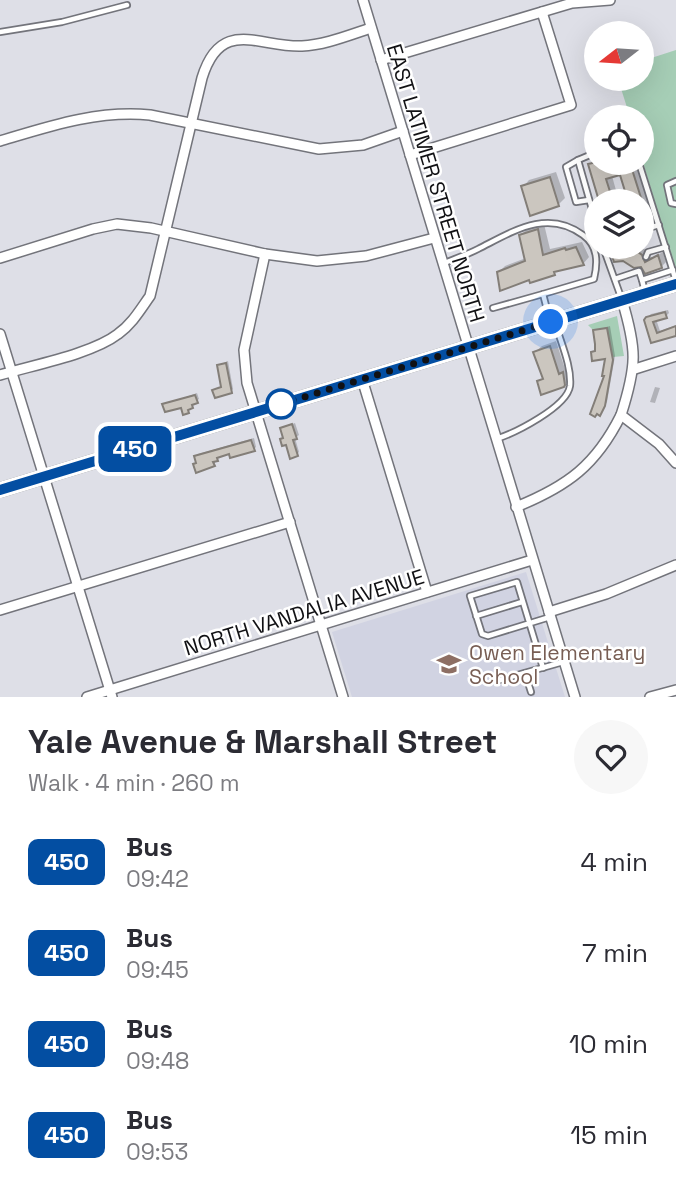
<!DOCTYPE html>
<meta charset="utf-8">
<style>
:root{--surface:#fff;--page:#f7f7f7;--text:#2b2b33;--muted:#7c7c81}
body{margin:0;font-family:"Space Grotesk",sans-serif;background:var(--page);color:var(--text);height:100vh;display:flex;flex-direction:column;font-size:26px;white-space:nowrap}
*{box-sizing:border-box;margin:0}
p{font-size:23px;color:var(--muted)}
.icon{flex:none;width:38px;height:38px;fill:none;stroke:currentColor;stroke-width:2;stroke-linecap:round;stroke-linejoin:round}
.map{position:relative;height:697px;overflow:hidden}
.side{display:flex;flex-direction:column;background:var(--surface);flex:1}
.side>*{flex:none}
.badge{padding:0 14px;border-radius:10px;font-size:24px;line-height:46px}
.needle{width:46px;rotate:253deg}
.buttons{position:absolute;left:584px;top:21px;display:grid;gap:14px}
.buttons a{display:grid;place-items:center;width:70px;height:70px;border-radius:50%;background:var(--surface);box-shadow:0 7px 28px #0002;font-size:35px}
.you{position:absolute;width:35px;height:35px;margin:-18px;border:5px solid #fff;border-radius:50%;background:#1a73e8;box-shadow:0 0 0 10px #1a73e833}
.map>.badge{position:absolute;translate:-50% -50%;box-shadow:0 0 0 4px #fff}
.round{display:grid;place-items:center;flex:none;width:74px;height:74px;border-radius:37px;background:var(--page)}
.overview{display:flex;align-items:center;justify-content:space-between;height:119px;padding:0 28px}
h1{font-size:33px;font-weight:600;line-height:52px}
ul{padding:0;list-style:none}
li{display:flex;align-items:center;gap:21px;height:91px;padding:0 28px}
li div{flex:1}
li b{display:block;font-size:26px}
li em{font-style:normal}
li .badge{min-width:77px;font-weight:700;text-align:center}
.map>svg:first-child{display:block}
.built{fill:#d1d3e2}
.green{fill:#a6ceb6}
.shadow{fill:#0003}
.building{fill:#cbc6bf;stroke:#837e78;stroke-width:2}
.lines{fill:none;stroke-linecap:round;stroke-linejoin:round}
.service-casing{stroke:#73747b;stroke-width:8}
.minor-casing{stroke:#73747b;stroke-width:12}
.secondary-casing{stroke:#73747b;stroke-width:16}
.service{stroke:#fff;stroke-width:4.5}
.minor{stroke:#fff;stroke-width:9}
.secondary{stroke:#bee1ea;stroke-width:12}
.line-casing{stroke:#fff;stroke-width:16}
.line{stroke:#034ea2;stroke-width:10}
.walk{stroke:#111114;stroke-width:7;stroke-dasharray:0 12.6}
.stop-dot{fill:#fff;stroke:#034ea2;stroke-width:3.5}
.labels{text-anchor:middle;dominant-baseline:central;stroke-width:5;stroke-linejoin:round;paint-order:stroke}
.street-label{font-size:21px;fill:#111114;stroke:#fff}
.education-label{font-size:21px;fill:#785e54;stroke:#fff;text-anchor:start}
</style>
<div class="map">
<svg width="676" height="697" viewBox="0 0 676 697">
<rect width="100%" height="100%" fill="#dedfe7"/>
<path class="built" d="M526,572l39,125h-213l-20,-65z"/>
<g class="green">
<path d="M676,50v223l-34,-114v-42h-12l-12,-38h24v-18z"/>
<path d="M617,316l7,40 -11,1 -6,-29 -14,2 -5,-5z"/>
</g>
<g class="shadow">
<path d="M597,159v4h40l16,53 -5,5 -6,2v-22h-12l-9,-28 -9,3 7,25h-18l-11,-36z"/>
<path d="M556,172l9,26 -7,7 -35,-18 6,-7z"/>
<path d="M544,224l6,25 32,-7 7,15 -6,7 -25,5 -4,4 -24,5 -31,-6 6,-6 21,-8 -5,-23 6,-6z"/>
<path d="M611,247h30l5,3 3,7h5l9,-5 3,10 -5,5 -38,-7h-8z"/>
<path d="M668,310l1,3 -3,3 -10,3 4,12 16,-6v10l-24,6 -5,-23 4,-4z"/>
<path d="M610,326l5,30 -8,46 -5,9 5,-54 -14,-4 2,-3v-19z"/>
<path d="M556,341l9,28 4,-2 1,12 -7,7 -24,-4 5,-5 -9,-25 7,-6z"/>
<path d="M228,361l5,28 -2,2 -17,-1 9,-4 -4,-21z"/>
<path d="M655,387l5,1 -5,15 -5,-1z"/>
<path d="M197,393l2,6 -5,3 -6,10 -6,-6 -18,-1z"/>
<path d="M295,423l4,12 -4,3 4,14 -2,2 -12,-17 -3,-9z"/>
<path d="M254,438l2,9 -2,2 -24,3 -11,4 -5,8 -17,-2 -1,-5 2,-3z"/>
</g>
<g class="building">
<path d="M597,162l33,1 12,38h-14l-8,-26 -14,4 7,22h-14l-11,-37z"/>
<path d="M550,177l9,29 -29,10 -9,-30z"/>
<path d="M538,229l5,26 22,-7 1,2 10,-3 8,18 -30,7 1,3 -25,8 -1,-3 -29,11 -3,-19 28,-11 -6,-26z"/>
<path d="M609,247h22l11,8 3,7 13,-7 4,13 -17,6 -4,-7 -7,1 -11,-7 -9,1z"/>
<path d="M665,312l2,6 -14,4 4,11 19,-7v10l-25,7 -7,-23 2,-3z"/>
<path d="M607,328l6,32 -8,46 -5,10 -3,-2 -2,3 -5,-3 14,-38h-2l3,-17 -13,2 -1,-9 4,-1v-7l-2,-14z"/>
<path d="M550,346l9,28 4,-2 2,13 -1,2 -23,8 -4,-14 6,-2 -10,-27z"/>
<path d="M226,363l6,30 -17,5 -3,-8 9,-3 -4,-22z"/>
<path d="M195,395l3,8 -6,2 1,3 -5,2 1,3 -6,2 -2,-7 -16,4 -3,-8z"/>
<path d="M292,424l5,15 -4,1 5,16 -8,3 -4,-14 -4,1 -2,-7 3,-1 -3,-10z"/>
<path d="M251,440l4,11 -25,7 -1,-4 -12,4 1,3 -5,1 2,4 -19,7 -3,-9 3,-1 -2,-7z"/>
</g>
<g class="lines">
<g class="service-casing">
<g id="service">
<path d="M0,32l62,-10 65,-17"/>
<path d="M597,152l-19,8 19,67"/>
<path d="M578,160l-12,7 10,35 13,-2"/>
<path d="M639,163l37,118"/>
<path d="M676,181l-9,4 4,18 5,1"/>
<path d="M642,230l17,-5"/>
<path d="M603,247l19,53"/>
<path d="M646,257l2,-5 18,-5"/>
<path d="M442,264c12,-5 24,-9 36,-15 34,-17 69,-41 105,-14 15,11 15,27 11,44l-51,15"/>
<path d="M615,279l24,-8 3,9"/>
<path d="M645,292l-3,-12 31,-10"/>
<path d="M493,308l50,-14 7,27"/>
<path d="M496,439c19,-6 71,-32 74,-53 2,-20 -10,-45 -15,-64"/>
<path d="M476,616l46,-14"/>
<path d="M543,668l-26,-86 -47,14 12,38 6,2 62,-19"/>
<path d="M525,673l6,19"/>
<path d="M500,680l63,-18"/>
</g>
</g>
<g class="minor-casing">
<g id="minor">
<path d="M363,0l212,697"/>
<path d="M381,60l191,-57 38,-3"/>
<path d="M0,141c50,-15 97,-31 150,-26l169,34 44,-4 40,-14"/>
<path d="M410,155l161,-50 -29,-93"/>
<path d="M265,254l-21,96 3,33 96,314"/>
<path d="M0,258l93,-29 24,-5 34,4 114,26 52,7 49,-5 68,-18"/>
<path d="M622,300c15,50 15,65 -1,115l38,29 17,19"/>
<path d="M0,334l112,363"/>
<path d="M635,369l41,-13"/>
<path d="M0,375c33,-10 92,-21 118,-41 14,-10 22,-24 32,-38l52,-218c19,-62 58,-30 100,-32 23,-1 47,-11 69,-18"/>
<path d="M362,379l65,213"/>
<path d="M516,507c52,-21 80,-42 105,-92"/>
<path d="M0,610l290,-88"/>
<path d="M549,612l57,-18 70,-29"/>
<path d="M87,697l445,-137"/>
<path d="M650,697l26,-7"/>
</g>
</g>
<g class="secondary-casing">
<path id="secondary" d="M0,490l676,-206"/>
</g>
<use href="#service" class="service"/>
<use href="#minor" class="minor"/>
<use href="#secondary" class="secondary"/>
</g>
<g class="lines">
<g class="line-casing">
<path id="line" d="M0,490l676,-206"/>
</g>
<use href="#line" class="line"/>
<path class="walk" d="M281,404l270,-82"/>
</g>
<defs>
<g id="school-bare" transform="scale(1.89)"><path d="M0-5L7-2L0 1L-7-2ZM-4 1L0 2.5L4 1V4Q0 6-4 4Z" fill="#8d6e63" stroke="#fff" stroke-width="2.5" paint-order="stroke"/></g>
</defs>
<g fill-rule="evenodd">
<use href="#school-bare" x="449" y="664"/>
</g>
<circle class="stop-dot" cx="281" cy="404" r="14"/>
<g class="labels">
<g class="street-label">
<text transform="translate(436 183) rotate(73)">EAST LATIMER STREET NORTH</text>
<text transform="translate(304 612) rotate(-17)">NORTH VANDALIA AVENUE</text>
</g>
<g class="education-label">
<text x="469" y="652">Owen Elementary<tspan x="469" dy="24">School</tspan></text>
</g>
</g>
</svg>
<div class="buttons">
<a><svg class="needle" viewBox="-14 -14 28 28"><path d="M0-13l5 13h-10z" fill="#e53935"/><path d="M0 13l5-13h-10z" fill="#7c7c81"/></svg></a>
<a><svg class="icon" aria-label="locate" viewBox="0 0 24 24"><circle cx="12" cy="12" r="6"/><path d="M12 2v4M12 18v4M2 12h4M18 12h4"/></svg></a>
<a><svg class="icon" aria-label="layers" viewBox="0 0 24 24"><path d="M12 4l9 5-9 5-9-5zM3 14l9 5 9-5"/></svg></a>
</div>
<div class="you" style="left:551px;top:322px"></div>
<b class="badge" style="left:135px;top:449px;background:#034ea2;color:#fff">450</b>
</div>
<section class="side">
<div class="overview"><div><h1>Yale Avenue &amp; Marshall Street</h1><p>Walk · 4 min · 260 m</p></div><a class="round"><svg class="icon" aria-label="heart" viewBox="0 0 24 24"><path d="M12 20l-8-8c-3-5 5-10 8-4 3-6 11-1 8 4z"/></svg></a></div>
<ul>
<li><span class="badge" style="background:#034ea2;color:#fff">450</span><div><b>Bus</b><p>09:42</p></div><em>4 min</em></li>
<li><span class="badge" style="background:#034ea2;color:#fff">450</span><div><b>Bus</b><p>09:45</p></div><em>7 min</em></li>
<li><span class="badge" style="background:#034ea2;color:#fff">450</span><div><b>Bus</b><p>09:48</p></div><em>10 min</em></li>
<li><span class="badge" style="background:#034ea2;color:#fff">450</span><div><b>Bus</b><p>09:53</p></div><em>15 min</em></li>
</ul>
</section>
